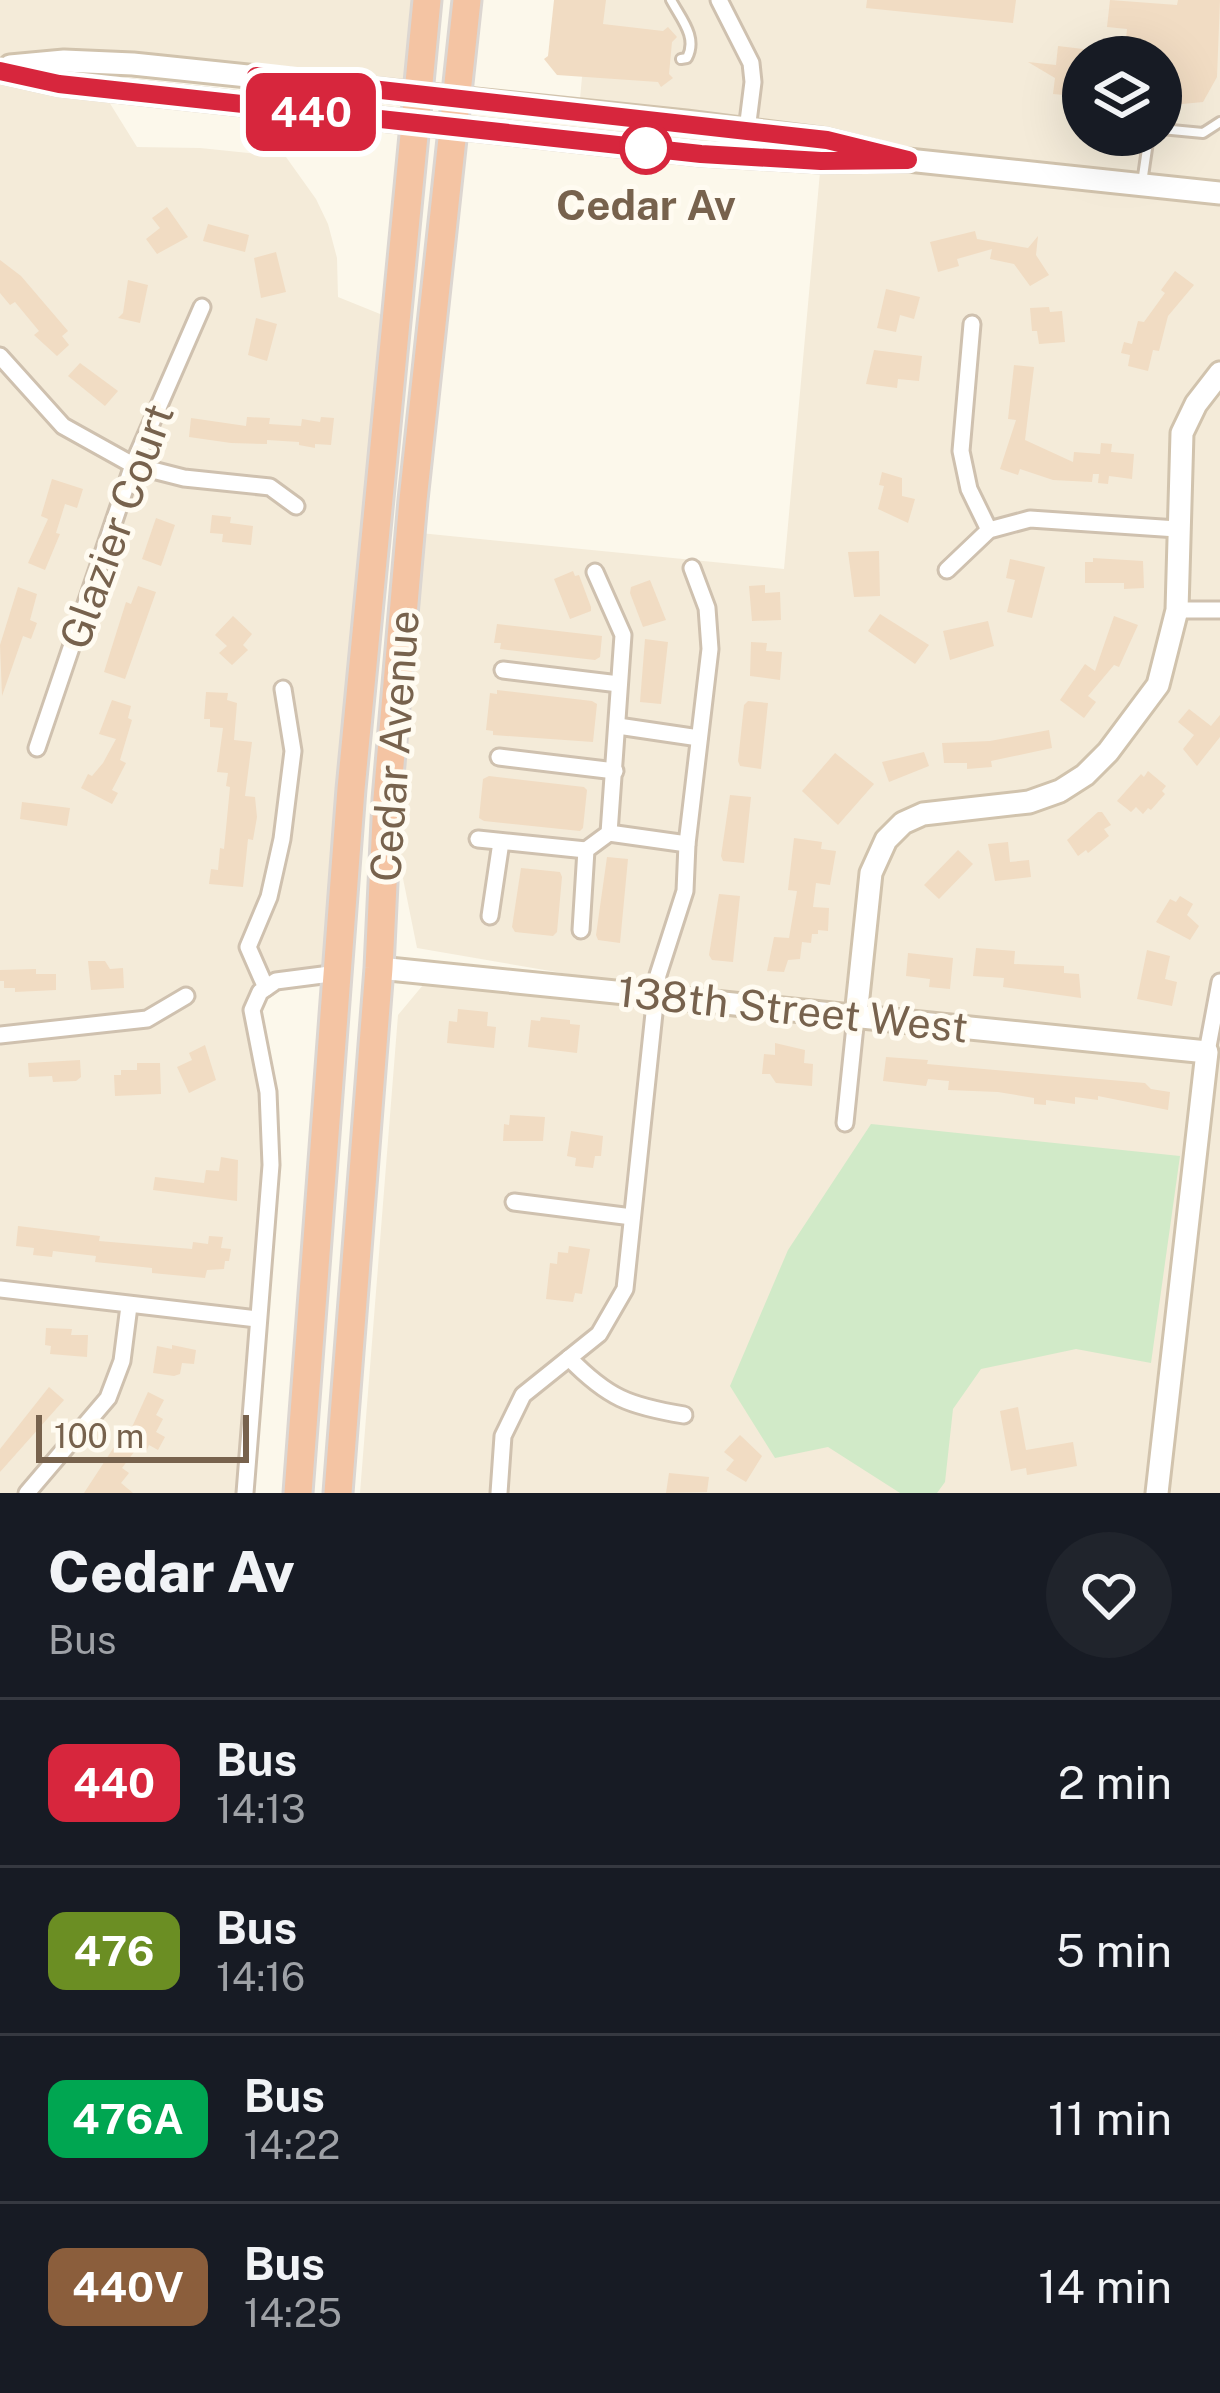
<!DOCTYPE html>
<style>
:root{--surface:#171b24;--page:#20242c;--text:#f1f3f6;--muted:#9ea1a6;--line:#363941}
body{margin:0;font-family:"Public Sans",sans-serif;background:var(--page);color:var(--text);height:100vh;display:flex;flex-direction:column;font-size:45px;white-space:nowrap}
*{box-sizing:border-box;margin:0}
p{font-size:39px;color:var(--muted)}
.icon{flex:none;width:66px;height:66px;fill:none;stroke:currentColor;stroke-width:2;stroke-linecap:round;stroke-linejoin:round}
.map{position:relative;height:1493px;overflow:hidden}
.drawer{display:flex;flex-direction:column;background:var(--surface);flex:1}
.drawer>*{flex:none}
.badge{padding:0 24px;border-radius:18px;font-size:42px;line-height:78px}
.tools{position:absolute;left:1062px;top:36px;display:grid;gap:24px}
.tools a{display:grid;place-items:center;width:120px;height:120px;border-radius:50%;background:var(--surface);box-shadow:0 12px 48px #0002;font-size:60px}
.scale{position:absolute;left:36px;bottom:30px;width:213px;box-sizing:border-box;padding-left:12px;border:6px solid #77624d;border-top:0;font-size:33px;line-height:42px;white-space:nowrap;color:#77624d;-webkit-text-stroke:9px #fffbf1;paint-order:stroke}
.map>.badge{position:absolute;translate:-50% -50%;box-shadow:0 0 0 6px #fff}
.round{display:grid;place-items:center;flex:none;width:126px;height:126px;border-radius:63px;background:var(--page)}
.overview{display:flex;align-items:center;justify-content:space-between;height:204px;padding:0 48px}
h1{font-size:57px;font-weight:800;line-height:90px}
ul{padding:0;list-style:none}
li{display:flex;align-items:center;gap:36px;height:168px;padding:0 48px;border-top:3px solid var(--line)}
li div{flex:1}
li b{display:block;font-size:45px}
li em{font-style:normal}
li .badge{min-width:132px;font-weight:700;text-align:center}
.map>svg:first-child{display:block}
.residential{fill:#f4ebd9;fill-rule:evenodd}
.green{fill:#d1eac8}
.building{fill:#f1dcc3}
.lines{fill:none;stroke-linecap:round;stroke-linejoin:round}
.lane-casing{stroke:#cfc1af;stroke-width:14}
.street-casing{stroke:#cfc1af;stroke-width:21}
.secondary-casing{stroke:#d1c3ad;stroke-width:27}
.highway-casing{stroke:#dcd6d1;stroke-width:33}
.lane{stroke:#fff;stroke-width:8}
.street{stroke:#fff;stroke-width:15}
.secondary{stroke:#fff;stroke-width:21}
.highway{stroke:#f4c4a3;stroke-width:27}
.line-casing{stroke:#fff;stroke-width:27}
.line{stroke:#d7263d;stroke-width:18}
.stop-dot{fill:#fff;stroke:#d7263d;stroke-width:6}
.labels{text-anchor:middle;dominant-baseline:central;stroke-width:10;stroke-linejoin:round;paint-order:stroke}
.stop-label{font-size:42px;font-weight:bold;fill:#77624d;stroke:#fffbf1}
.street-label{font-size:42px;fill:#77624d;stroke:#fffbf1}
</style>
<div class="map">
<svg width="1220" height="1493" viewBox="0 0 1220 1493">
<rect width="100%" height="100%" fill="#fcf8eb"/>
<g class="residential">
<path d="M0,0h428l-10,93 -301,-30 4,-14 -20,40 36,58 63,1 86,9 30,42 12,25 9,34 1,39 57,23 -57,653 -62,8 -24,29 16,82 -22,401h-246z"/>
<path d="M589,0h631v1493h-860l38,-478 25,-30 279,12 -285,-49 -30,-149 23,-267 374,37 37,-408 80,-1 -322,-50zM1083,57h78v78h-78z"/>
</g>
<path class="green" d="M871,1124l309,32 -29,207 -75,-14 -95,20 -28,40 -8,73 -8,11h-37l-72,-46 -53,11 -45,-72 58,-136z"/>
<g class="building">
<path d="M554,0h52l-3,24 60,7 5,-4 9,10 -5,5 -3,32 4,4 -12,9 -3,-5 -101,-7 -13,-16 4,-3z"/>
<path d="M867,0h149l-3,23 -147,-15z"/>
<path d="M1110,0l67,5 1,-5h42l-3,77 -14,25 -42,4v-49h-37l3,-28 -20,-2z"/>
<path d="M1058,46l25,3v48l-30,-3 2,-16 -27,-16 28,3z"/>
<path d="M167,207l21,30 -31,17 -11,-15 14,-11 -8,-10z"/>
<path d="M208,224l41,11 -4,17 -42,-11z"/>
<path d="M975,231l2,8 51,9 10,-12 -2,19 13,20 -19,11 -16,-22 -24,-5 2,-10 -35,10 2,7 -21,6 -8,-30z"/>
<path d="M276,252l10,40 -25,6 -7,-40z"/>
<path d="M0,260l21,16 47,55 -6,5 7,9 -12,11 -23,-21 5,-4 -24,-29 -5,3 -10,-12z"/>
<path d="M1175,271l19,14 -26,31 -9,35 -6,-1 -5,21 -20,-5 2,-11 -9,-2 3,-11 8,2 6,-23 6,1 21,-29 -4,-3z"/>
<path d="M128,280l20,5 -8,38 -22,-5 5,-5z"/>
<path d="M886,289l34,8 -6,22 -14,-4 -4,17 -19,-4z"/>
<path d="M1049,307l1,5 12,-1 3,31 -26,2 -2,-13h-5l-2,-23z"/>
<path d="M256,318l21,6 -10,37 -19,-6z"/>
<path d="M874,350l48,6 -3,25 -21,-2 -1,9 -31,-4z"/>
<path d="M80,363l38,28 -13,15 -37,-30z"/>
<path d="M1014,365l20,2 -9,73 48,22 1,-10 26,2 1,-11 11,1 -1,8 23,2 -2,25 -23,-3 -1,8 -10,-1 1,-9h-6l-1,8 -39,-2 -33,-11 -2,6 -18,-6 16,-49 -8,-1z"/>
<path d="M247,417l23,1 -1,6 32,2 1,-7 18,3 1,-5 13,1 -3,27 -16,-1v4l-16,-3v-3l-32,-2v4l-36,-1 -42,-6 2,-19 55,8z"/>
<path d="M882,472l20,6v18l13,3 -7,24 -30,-14 6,-23 -5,-1z"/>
<path d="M52,479l31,10 -6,19 -12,-4 -9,29 4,1 -15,36 -17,-7 20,-44 -7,-3z"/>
<path d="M212,515l19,2 -1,6 23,3 -2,19 -29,-3 1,-8 -13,-1z"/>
<path d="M156,518l19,7 -14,41 -19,-7z"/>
<path d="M879,551l1,45 -26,1 -6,-45z"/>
<path d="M1093,558l50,3 1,27 -20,1v-6h-39v-21h8z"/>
<path d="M1010,559l35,8 -13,51 -25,-6 8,-32 -9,-2z"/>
<path d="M573,571l2,5 4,-1 12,32v4l-21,8 -16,-40z"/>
<path d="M650,580l16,40 -23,7 -13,-34 1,-6z"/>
<path d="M765,585v8l15,-1 1,28 -29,1 -3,-35z"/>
<path d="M138,586l18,6 -31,87 -21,-7 22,-70 5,2z"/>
<path d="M18,587l19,7 -7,26 7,3 -6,16 -8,-3 -21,60 -2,-51z"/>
<path d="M880,614l49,31 -14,19 -47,-33z"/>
<path d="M233,616l19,18 -9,11 5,5 -16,15 -13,-12 8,-7 -12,-11z"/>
<path d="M1114,616l24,9 -19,42 -5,-2 -26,31 8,6 -12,16 -24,-18 25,-36 10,7z"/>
<path d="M988,621l6,25 -44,14 -7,-29z"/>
<path d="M497,624l105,12 -2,21 -5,3 -95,-11 1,-6h-7z"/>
<path d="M645,639l23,3 -7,62 -21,-2z"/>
<path d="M751,642l16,1 -1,8 16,1 -2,28 -30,-4z"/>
<path d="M497,690l95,11 5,3 -4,38 -100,-7v-4l-7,-1 4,-37 7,1z"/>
<path d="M206,692l22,1 -1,7 10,3 -3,37 18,2 -7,54 10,1 2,20 -4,23 -5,-1 -5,48 -34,-3 2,-15 7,1 2,-22 4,1 6,-62 -4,-1 2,-13 -11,-1 6,-44 -13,-1v-8h-6z"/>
<path d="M112,700l19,6 -3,12 4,2 -12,40 6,3 -14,27 6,3 -6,11 -31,-16 7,-14 4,2 11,-13 13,-24 -17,-5z"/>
<path d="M748,701l20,2 -7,66 -21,-3 -2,-5 6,-56z"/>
<path d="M1189,709l22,17 9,-11v22l-23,29 -14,-17 11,-14 -16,-13z"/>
<path d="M1049,730l3,18 -61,13 1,6 -25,2v-6h-23l-2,-20 48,-2z"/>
<path d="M924,752l5,14 -40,16 -7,-20z"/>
<path d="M835,753l39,31 -36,41 -36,-34z"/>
<path d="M1148,771l18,15 -4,5 3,3 -14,16 -3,-2 -5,6 -7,-7 -5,5 -14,-11 24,-27 3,3z"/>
<path d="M489,776l95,11 3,3 -4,38 -3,3 -96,-10 -5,-3 4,-39z"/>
<path d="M730,795l21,2 -7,66 -21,-2 -2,-5z"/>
<path d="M22,802l48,6 -3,18 -47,-7z"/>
<path d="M1098,812h4l9,13 -7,4 5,7 -21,17 -2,-3 -8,6 -11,-16z"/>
<path d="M794,838l28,4 -1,7 15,2 -6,34 -14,-2 -3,24 16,1 -1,23 -10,-1v4h-6l-1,9 -9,-1 -2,17 -12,1 -4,12 -17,-1 7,-34 15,1 8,-47 -9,-1z"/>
<path d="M1008,842l2,20 19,-2 2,17 -36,4 -7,-37z"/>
<path d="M958,850l15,14 -34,35 -15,-14z"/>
<path d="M607,857l21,2 -8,84 -22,-3 -2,-5z"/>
<path d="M521,868l39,4 2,5 -5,55 -4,4 -38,-4 -3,-5z"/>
<path d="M719,894l21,2 -7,66 -21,-2 -3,-5z"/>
<path d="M1180,896l13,8 -6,11 12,11 -9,14 -34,-18 14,-23 6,3z"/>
<path d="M976,948l39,3 -1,13 50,2v7l15,1 2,24 -78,-11 1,-9 -31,-2z"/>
<path d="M1147,950l23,6 -5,23 12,3 -5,24 -35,-7z"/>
<path d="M908,953l45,5 -3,31 -21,-2 1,-8 -24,-3z"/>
<path d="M88,961h17l5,8 13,-1 1,20 -33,2z"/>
<path d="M36,969v5h20v16l-41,2v-4h-11v-7h-4v-11z"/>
<path d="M458,1009l30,3 -1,14 9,1 -2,21 -47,-5 2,-22 8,1z"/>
<path d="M541,1017l29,3v4l10,1 -3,28 -49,-6 3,-27 9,1z"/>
<path d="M775,1043l30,7 -1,13 9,1 -1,22 -36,-3 -6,-9h-8l2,-20 11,1z"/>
<path d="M205,1045l11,35 -27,13 -12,-26 15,-7 -3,-7z"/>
<path d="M886,1057l42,3 -1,4 218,19 6,6 19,3 -2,18 -70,-14v4l-23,-3v7l-29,-4v5l-12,-1v-6l-36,-6 -50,-2 1,-9 -21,-2 -2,7 -43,-5z"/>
<path d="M80,1060l1,17 -5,4 -23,1 -1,-6 -23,1 -1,-14z"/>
<path d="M137,1063h23l1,31 -46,2 -1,-21h7v-5h16z"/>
<path d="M510,1115l35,2 -2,24h-40l1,-17 5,1z"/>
<path d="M571,1131l32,5 -2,20h-6l-2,12 -18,-2 1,-8 -9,-2z"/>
<path d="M221,1157l17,3 -1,41 -84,-11 2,-13 49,6 2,-13 13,1z"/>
<path d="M18,1226l82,10 -1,5 93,8 1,-7 15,2 1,-8 14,1 -2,11 10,1 -2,12h-4l-1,8 -17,1 -2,8 -53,-5v-5l-57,-6 1,-6 -43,-5 -1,6 -19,-2 1,-7 -18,-2z"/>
<path d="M569,1246l21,3 -8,45 -7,-1 -2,9 -27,-3 4,-36 7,1 1,-12 10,1z"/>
<path d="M46,1328l26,1 -1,6h17l-1,22 -37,-3 1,-8 -6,-1z"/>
<path d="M172,1345l24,5 -2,14 -12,-1 -2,11 -6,2 -21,-3 4,-27 15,3z"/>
<path d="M49,1387l15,13 -64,72v-23z"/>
<path d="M148,1392l16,8 -8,15 7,4 -7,13 9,5 -7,13 -9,-5 -3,7 -9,-4 -15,20 7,5 -8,10 12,10h-49l32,-49 6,5z"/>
<path d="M1018,1407l8,43 47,-8 4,24 -50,9 -1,-7 -15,3 -11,-60z"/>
<path d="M740,1435l22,21 -16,26 -20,-12 8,-10 -10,-8z"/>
<path d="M669,1473l40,4 -2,15 -41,1z"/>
</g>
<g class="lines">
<g class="lane-casing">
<g id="lane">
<path d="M671,0c10,19 27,37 16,58l-6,1"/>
<path d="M1161,129l42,4 17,-11"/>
<path d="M1142,183l7,-48"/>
</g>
</g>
<g class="street-casing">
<g id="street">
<path d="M719,0l32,63 2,19 -6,48"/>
<path d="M972,324l-11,127 8,38 20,41"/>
<path d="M0,356l63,70 70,39 51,13 86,9 26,19"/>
<path d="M947,570l42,-40 41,-11 147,10"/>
<path d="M1177,610h43"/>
<path d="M503,670l116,14"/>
<path d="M618,726l81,12"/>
<path d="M37,748l96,-283 69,-158"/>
<path d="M499,757l116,14"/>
<path d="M609,833l78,11"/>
<path d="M478,839l108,11"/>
<path d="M490,916l11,-74"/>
<path d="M581,930l5,-80 23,-17 14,-198 -28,-63"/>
<path d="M266,988l-18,-41 21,-50 13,-58 11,-88 -10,-62"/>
<path d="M0,1035l147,-16 39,-23"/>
<path d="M1207,1052l13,-70"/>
<path d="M845,1123l11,-107"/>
<path d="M514,1202l118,15"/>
<path d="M0,1289l257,30"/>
<path d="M569,1358c39,40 60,48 115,57"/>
<path d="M27,1493l81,-95 14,-37 7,-55"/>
<path d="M245,1493l26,-328 -3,-73 -16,-82 8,-18 16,-11 62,-8"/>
<path d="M499,1493l4,-57 20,-41 76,-61 26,-45 33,-314 27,-84 2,-47 23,-195 -3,-41 -15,-40"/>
</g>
</g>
<g class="secondary-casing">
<g id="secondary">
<path d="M10,66l54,-5 69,3 553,58 141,18 51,13"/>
<path d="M0,71l59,13 642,70 120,7 87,-1 312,33"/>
<path d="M379,968l828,84 -50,441"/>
<path d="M856,1016l15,-143 15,-33 17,-17 20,-9 106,-12 31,-11 25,-16 23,-23 50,-67 19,-75 5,-177 14,-29 24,-31"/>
</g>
</g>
<g class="highway-casing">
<g id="highway">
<path d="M298,1493l53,-704 76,-789"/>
<path d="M338,1493l41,-525 8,-169 26,-299 54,-500"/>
</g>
</g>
<use href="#lane" class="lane"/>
<use href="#street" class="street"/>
<use href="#secondary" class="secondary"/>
<use href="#highway" class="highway"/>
</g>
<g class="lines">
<g class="line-casing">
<path id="line" d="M0,71l59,13 642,70 120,7 87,-1 -81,-20 -571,-64"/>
</g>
<use href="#line" class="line"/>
</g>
<circle class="stop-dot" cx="646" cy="148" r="24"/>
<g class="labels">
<g class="stop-label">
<text x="646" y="204">Cedar Av</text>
</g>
<g class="street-label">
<text transform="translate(116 526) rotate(-70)">Glazier Court</text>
<text transform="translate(394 746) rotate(-86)">Cedar Avenue</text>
<text transform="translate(793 1009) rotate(6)">138th Street West</text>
</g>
</g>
</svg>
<div class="tools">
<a><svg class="icon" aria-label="layers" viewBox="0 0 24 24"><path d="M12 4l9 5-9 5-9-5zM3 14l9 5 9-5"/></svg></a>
</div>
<div class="scale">100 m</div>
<b class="badge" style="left:311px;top:112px;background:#d7263d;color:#fff">440</b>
</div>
<section class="drawer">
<div class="overview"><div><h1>Cedar Av</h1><p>Bus</p></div><a class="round"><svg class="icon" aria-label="heart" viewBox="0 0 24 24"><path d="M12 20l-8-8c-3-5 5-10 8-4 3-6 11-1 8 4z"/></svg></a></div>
<ul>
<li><span class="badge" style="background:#d7263d;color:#fff">440</span><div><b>Bus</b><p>14:13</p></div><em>2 min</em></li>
<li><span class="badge" style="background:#6b8e23;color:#fff">476</span><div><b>Bus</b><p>14:16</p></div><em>5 min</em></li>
<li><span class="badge" style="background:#00a651;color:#fff">476A</span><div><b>Bus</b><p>14:22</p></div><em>11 min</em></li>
<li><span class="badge" style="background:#8b5e3c;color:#fff">440V</span><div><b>Bus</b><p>14:25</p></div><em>14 min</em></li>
</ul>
</section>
